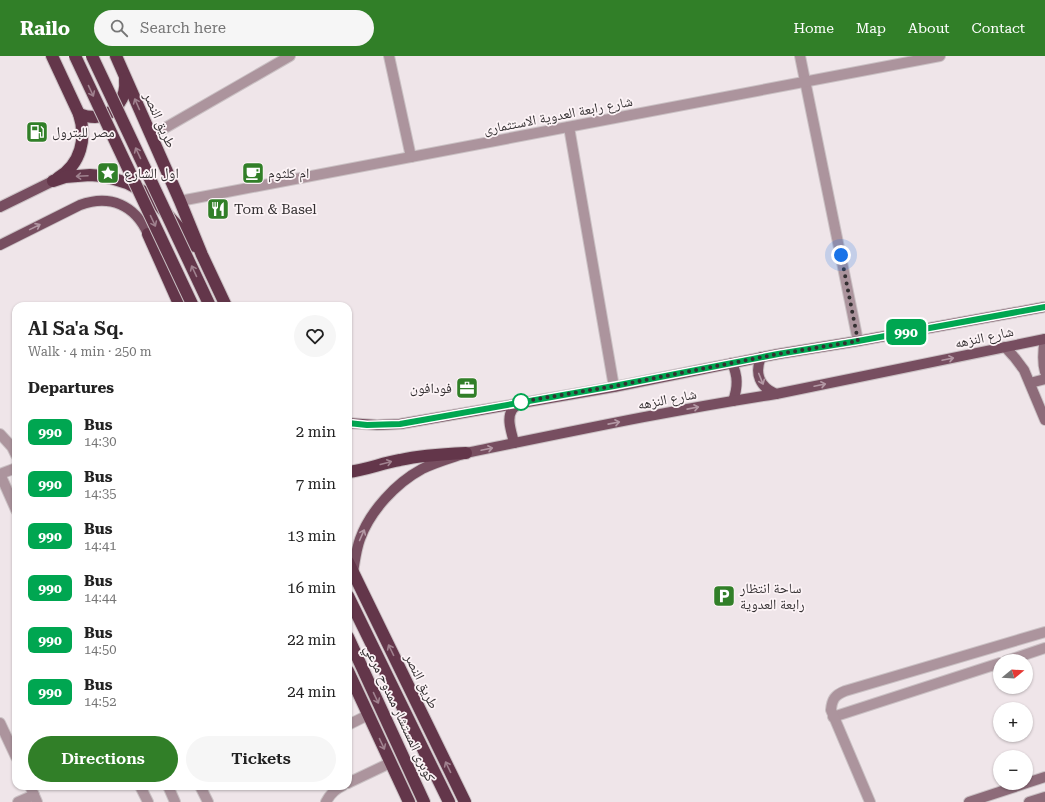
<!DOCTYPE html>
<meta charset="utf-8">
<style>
:root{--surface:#fff;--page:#f6f6f6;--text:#222;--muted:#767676;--accent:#317f28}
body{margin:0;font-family:"Roboto Serif","Noto Naskh Arabic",serif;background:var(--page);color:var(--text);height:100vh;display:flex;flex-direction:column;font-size:15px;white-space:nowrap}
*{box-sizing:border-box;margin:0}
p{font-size:13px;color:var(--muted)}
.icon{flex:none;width:22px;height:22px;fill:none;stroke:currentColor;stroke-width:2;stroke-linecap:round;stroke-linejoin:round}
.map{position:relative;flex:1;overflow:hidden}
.details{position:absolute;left:12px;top:246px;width:340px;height:488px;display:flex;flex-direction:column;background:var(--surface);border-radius:12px;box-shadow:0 1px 3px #0004}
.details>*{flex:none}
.badge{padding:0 8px;border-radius:6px;font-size:14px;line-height:26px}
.needle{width:26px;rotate:72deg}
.buttons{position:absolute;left:993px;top:598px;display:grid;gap:8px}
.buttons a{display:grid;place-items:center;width:40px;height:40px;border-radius:50%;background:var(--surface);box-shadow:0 1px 3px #0004;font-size:20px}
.you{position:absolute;width:20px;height:20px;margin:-10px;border:3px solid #fff;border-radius:50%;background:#1a73e8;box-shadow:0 0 0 6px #1a73e833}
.map>.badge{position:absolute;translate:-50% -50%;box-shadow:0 0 0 2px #fff}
h2{padding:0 16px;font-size:15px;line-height:36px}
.round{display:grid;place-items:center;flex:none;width:42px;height:42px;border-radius:21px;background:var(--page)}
.head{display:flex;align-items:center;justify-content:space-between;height:68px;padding:0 16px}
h1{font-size:19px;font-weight:600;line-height:30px}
.button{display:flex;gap:8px;margin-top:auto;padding:8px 16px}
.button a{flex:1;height:46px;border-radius:24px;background:var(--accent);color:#fff;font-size:16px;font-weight:600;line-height:46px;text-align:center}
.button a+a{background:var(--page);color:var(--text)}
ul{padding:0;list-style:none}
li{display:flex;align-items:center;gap:12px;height:52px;padding:0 16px}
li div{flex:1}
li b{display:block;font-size:15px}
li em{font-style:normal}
li .badge{min-width:44px;font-weight:700;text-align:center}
header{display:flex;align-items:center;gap:24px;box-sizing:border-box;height:56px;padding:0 20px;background:var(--accent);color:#fff}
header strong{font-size:19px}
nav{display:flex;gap:22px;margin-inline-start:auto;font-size:14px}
.search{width:280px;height:36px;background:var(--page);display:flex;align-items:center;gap:10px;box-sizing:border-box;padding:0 14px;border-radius:22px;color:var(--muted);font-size:15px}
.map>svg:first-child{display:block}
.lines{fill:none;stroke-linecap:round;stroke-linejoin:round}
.street-casing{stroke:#cac1c4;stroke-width:12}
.secondary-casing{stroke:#cac1c4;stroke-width:12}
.primary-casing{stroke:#cac1c4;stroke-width:12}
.highway-casing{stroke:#cac1c4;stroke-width:14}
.street{stroke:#ac949d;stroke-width:10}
.secondary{stroke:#8d6b79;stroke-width:10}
.primary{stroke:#774e60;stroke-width:10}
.highway{stroke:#63364a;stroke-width:12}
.highway-bridge-casing{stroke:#cac1c4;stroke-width:14;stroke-linecap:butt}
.highway-bridge{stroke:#63364a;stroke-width:12}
.oneway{stroke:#a0828f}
.oneway2{stroke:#b398a4}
.line-casing{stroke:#fff;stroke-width:9}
.line{stroke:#00a651;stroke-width:6}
.walk{stroke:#343032;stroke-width:4;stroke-dasharray:0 7.2}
.stop-dot{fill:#fff;stroke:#00a651;stroke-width:2}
.labels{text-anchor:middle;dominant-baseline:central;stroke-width:3.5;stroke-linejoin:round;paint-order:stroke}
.street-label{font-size:14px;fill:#343032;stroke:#fcf3f6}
.poi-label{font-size:14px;fill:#343032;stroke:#fcf3f6;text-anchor:start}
</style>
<header>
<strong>Railo</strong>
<div class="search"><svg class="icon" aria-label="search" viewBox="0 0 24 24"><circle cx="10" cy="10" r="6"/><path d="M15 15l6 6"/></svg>Search here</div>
<nav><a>Home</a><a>Map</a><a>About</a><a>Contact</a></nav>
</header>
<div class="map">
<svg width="1045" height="746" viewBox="0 0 1045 746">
<rect width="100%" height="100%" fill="#efe5e9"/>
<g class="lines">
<g class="street-casing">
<g id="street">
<path d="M389,0l22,101"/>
<path d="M800,0l58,285"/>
<path d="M569,71l45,260"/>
<path d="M151,80l139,-80"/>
<path d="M180,145l760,-145"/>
<path d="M0,378l12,13 4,8"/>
<path d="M0,418l16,36"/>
<path d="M0,418l16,-6"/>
<path d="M1006,605l39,-13"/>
<path d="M833,661l167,-54"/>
<path d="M0,667l16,34"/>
<path d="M348,669l20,-10"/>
<path d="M348,727l42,-20"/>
<path d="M30,730l7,16"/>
<path d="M140,730l8,16"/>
<path d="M168,730l7,16"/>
<path d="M200,730l8,16"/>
<path d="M18,746l16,-7"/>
<path d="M326,746c4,-8 8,-12 16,-16"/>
<path d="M870,746l-39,-92c1,-11 4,-15 14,-19l200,-59"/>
</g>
</g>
<g class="secondary-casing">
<g id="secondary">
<path d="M1045,283c-2,11 -3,22 0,33"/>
<path d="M1005,291l10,11 9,12 21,50"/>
<path d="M1030,327l15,-4"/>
<path d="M969,746l76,-25"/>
<path d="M1029,746l16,-5"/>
</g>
</g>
<g class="primary-casing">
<g id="primary">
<path d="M0,151l53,-26"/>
<path d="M0,189l80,-40c30,-11 55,0 68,29"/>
<path d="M761,301c-7,17 -1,30 15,37"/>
<path d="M732,307c6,13 6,24 1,38"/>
<path d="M348,367l29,2 23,-1 214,-37 164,-33 80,-13 187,-34"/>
<path d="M514,387c-2,-10 -8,-24 -2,-33 2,-3 6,-5 8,-8"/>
<path d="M353,516c2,-11 3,-22 7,-33 10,-28 36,-56 62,-70 14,-7 29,-11 44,-16 103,-21 206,-43 310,-59l269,-55"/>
</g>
</g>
<g class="highway-casing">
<g id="highway">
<path d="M52,0l27,58c8,24 2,50 -21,64"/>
<path d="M116,0l64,145 22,54 24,51"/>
<path d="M79,58c5,2 10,3 16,3 20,-1 32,-19 30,-38"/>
<path d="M53,125l12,-4 25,-2 12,1 12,3 13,4 23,12 45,51"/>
<path d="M148,178l32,72"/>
<path d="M348,416c18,-2 34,-9 52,-12 22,-5 44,-6 66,-7"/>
<path d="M348,506l117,240"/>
<path d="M348,540l101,206"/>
<path d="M348,581l76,165"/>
<path d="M348,615l61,131"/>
</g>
</g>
<use href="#street" class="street"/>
<use href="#secondary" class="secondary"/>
<use href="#primary" class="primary"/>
<use href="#highway" class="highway"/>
<g class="highway-bridge-casing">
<g id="highway-bridge">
<path d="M75,0l118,250"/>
<path d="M92,0l118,250"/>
</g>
</g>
<use href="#highway-bridge" class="highway-bridge"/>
</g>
<defs><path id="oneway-shaft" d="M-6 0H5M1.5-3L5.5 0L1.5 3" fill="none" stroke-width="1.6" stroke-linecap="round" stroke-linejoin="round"/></defs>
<g class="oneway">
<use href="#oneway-shaft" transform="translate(91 35) rotate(65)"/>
<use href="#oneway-shaft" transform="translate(137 48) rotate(-114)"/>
<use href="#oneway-shaft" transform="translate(138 97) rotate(-115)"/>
<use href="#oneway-shaft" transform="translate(82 120) rotate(177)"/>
<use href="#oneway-shaft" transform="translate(153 165) rotate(65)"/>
<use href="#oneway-shaft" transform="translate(194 215) rotate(-115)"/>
<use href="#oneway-shaft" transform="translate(386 407) rotate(-15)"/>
<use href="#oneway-shaft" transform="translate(391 594) rotate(-116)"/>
<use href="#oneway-shaft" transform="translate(376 642) rotate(65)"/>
<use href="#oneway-shaft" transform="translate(382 688) rotate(65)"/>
<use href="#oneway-shaft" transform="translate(448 711) rotate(-116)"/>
</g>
<g class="oneway2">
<use href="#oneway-shaft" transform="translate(35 171) rotate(-26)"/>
<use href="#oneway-shaft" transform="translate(948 303) rotate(-12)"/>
<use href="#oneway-shaft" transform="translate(761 323) rotate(68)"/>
<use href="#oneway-shaft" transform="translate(820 329) rotate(-12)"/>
<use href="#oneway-shaft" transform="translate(693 352) rotate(-11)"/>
<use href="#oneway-shaft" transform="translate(614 367) rotate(-11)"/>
<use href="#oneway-shaft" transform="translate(487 393) rotate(-12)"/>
<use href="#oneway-shaft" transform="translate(362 479) rotate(-66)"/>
</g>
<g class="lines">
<g class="line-casing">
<path id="line" d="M348,367l19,2 33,-1 214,-38 164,-32 80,-13 187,-34"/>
</g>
<use href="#line" class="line"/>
<path class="walk" d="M521,346h-1l94,-16 164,-32 80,-13 -17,-86"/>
</g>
<defs>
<g id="fuel-square" transform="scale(1.15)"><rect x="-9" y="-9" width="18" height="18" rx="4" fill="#317f28" stroke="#fcf3f6"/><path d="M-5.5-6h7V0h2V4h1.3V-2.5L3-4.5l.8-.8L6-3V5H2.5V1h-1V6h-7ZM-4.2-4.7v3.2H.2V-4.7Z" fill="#fff"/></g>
<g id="sight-square" transform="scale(1.15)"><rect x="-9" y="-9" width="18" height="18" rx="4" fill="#317f28" stroke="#fcf3f6"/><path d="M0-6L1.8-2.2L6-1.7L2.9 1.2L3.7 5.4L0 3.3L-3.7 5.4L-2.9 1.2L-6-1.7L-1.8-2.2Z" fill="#fff"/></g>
<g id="cafe-square" transform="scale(1.15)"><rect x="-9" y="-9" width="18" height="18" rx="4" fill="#317f28" stroke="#fcf3f6"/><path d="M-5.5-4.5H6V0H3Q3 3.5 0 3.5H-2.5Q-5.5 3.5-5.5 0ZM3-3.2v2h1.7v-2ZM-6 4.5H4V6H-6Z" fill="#fff"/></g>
<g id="restaurant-square" transform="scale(1.15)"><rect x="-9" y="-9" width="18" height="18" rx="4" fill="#317f28" stroke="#fcf3f6"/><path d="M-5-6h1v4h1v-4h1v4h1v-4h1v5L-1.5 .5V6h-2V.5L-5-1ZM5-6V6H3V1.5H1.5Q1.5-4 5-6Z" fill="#fff"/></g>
<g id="office-square" transform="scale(1.15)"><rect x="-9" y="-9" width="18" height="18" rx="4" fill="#317f28" stroke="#fcf3f6"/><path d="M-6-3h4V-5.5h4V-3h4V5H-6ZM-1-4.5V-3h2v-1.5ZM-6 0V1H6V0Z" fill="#fff"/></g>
<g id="parking-square" transform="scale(1.15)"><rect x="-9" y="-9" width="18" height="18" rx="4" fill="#317f28" stroke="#fcf3f6"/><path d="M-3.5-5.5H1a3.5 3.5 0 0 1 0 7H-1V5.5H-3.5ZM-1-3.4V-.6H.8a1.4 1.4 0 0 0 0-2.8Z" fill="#fff"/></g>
</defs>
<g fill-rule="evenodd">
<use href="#fuel-square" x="37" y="76"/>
<use href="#sight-square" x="108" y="117"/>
<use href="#cafe-square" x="253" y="117"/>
<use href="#restaurant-square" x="218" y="153"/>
<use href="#office-square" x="467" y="332"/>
<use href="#parking-square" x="724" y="540"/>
</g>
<circle class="stop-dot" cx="521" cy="346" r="8"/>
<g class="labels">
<g class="street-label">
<text transform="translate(558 59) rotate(-11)">شارع رابعة العدوية الاستثمارى</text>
<text transform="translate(160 64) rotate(66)">طريق النصر</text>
<text transform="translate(984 281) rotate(-12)">شارع النزهه</text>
<text transform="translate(667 343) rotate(-11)">شارع النزهه</text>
<text transform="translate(422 625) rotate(64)">طريق النصر</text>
<text transform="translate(400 657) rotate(65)">كوبرى المستشار ممدوح مرعي</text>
</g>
<g class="poi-label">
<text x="52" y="76">مصر للبترول</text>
<text x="124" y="117">اول الشارع</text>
<text x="268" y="117">ام كلثوم</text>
<text x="234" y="153">Tom &amp; Basel</text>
<text x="452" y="332" text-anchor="end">فودافون</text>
<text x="740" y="532">ساحة انتظار<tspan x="740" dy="16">رابعة العدوية</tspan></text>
</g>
</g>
</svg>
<div class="buttons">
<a><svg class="needle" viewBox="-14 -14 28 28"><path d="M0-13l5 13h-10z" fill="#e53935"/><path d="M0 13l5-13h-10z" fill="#767676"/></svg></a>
<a>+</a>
<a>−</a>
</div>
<div class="you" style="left:841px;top:199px"></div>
<b class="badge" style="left:906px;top:276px;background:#00a651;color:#fff">990</b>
<section class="details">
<div class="head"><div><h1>Al Sa'a Sq.</h1><p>Walk · 4 min · 250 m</p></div><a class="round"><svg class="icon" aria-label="heart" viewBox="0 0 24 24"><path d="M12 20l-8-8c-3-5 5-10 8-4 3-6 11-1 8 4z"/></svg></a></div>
<h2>Departures</h2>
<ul>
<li><span class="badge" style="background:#00a651;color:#fff">990</span><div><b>Bus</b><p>14:30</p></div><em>2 min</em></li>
<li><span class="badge" style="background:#00a651;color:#fff">990</span><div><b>Bus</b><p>14:35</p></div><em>7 min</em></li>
<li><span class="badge" style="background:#00a651;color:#fff">990</span><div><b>Bus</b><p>14:41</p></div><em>13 min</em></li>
<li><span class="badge" style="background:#00a651;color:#fff">990</span><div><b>Bus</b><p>14:44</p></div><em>16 min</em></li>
<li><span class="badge" style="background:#00a651;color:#fff">990</span><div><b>Bus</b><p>14:50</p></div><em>22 min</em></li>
<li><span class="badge" style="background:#00a651;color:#fff">990</span><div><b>Bus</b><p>14:52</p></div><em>24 min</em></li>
</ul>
<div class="button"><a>Directions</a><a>Tickets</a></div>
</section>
</div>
